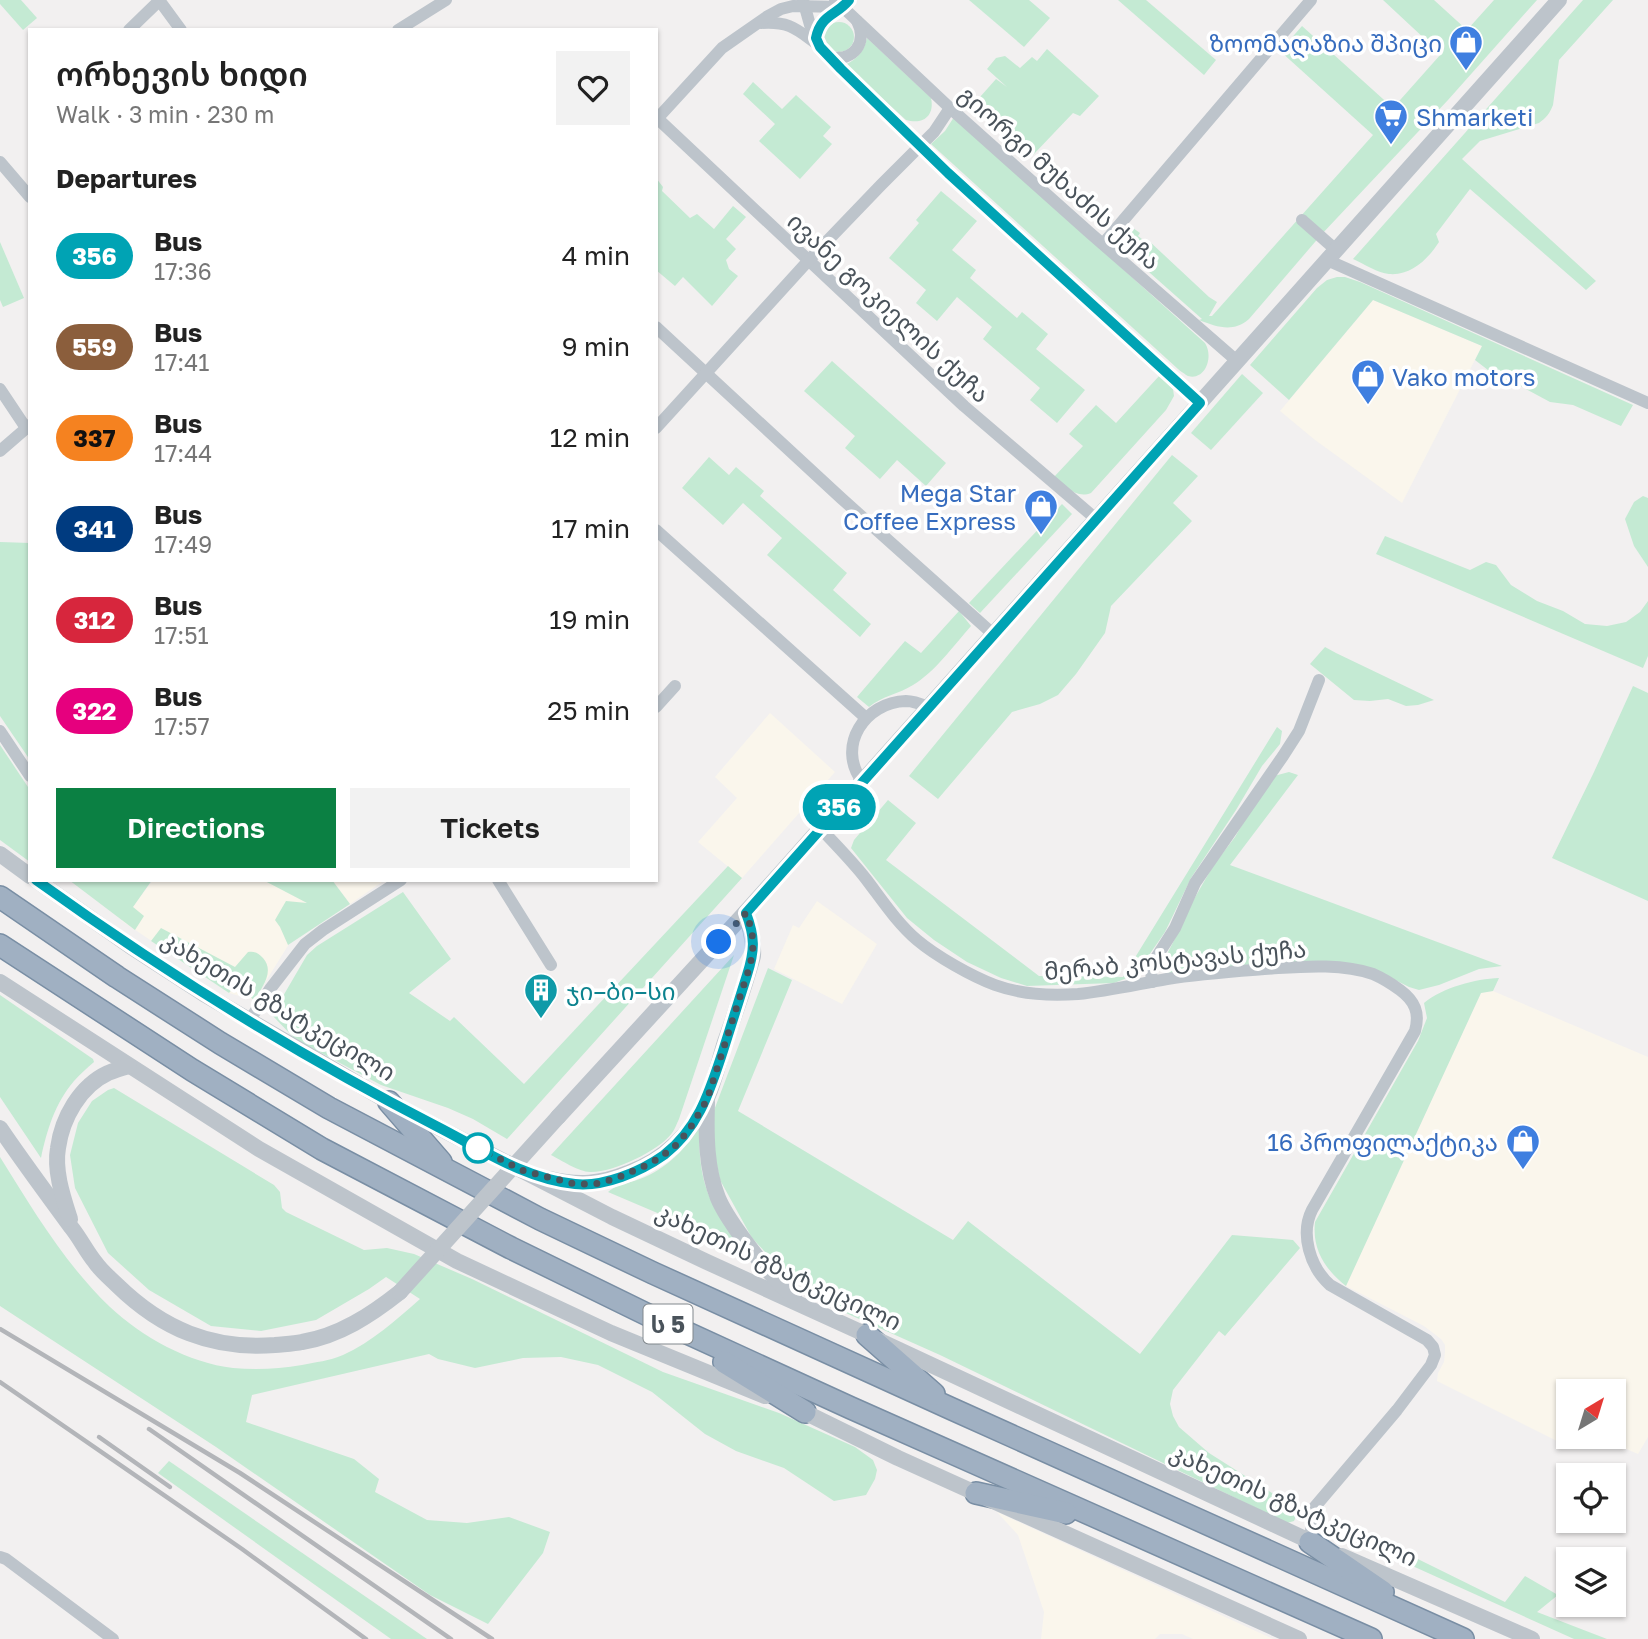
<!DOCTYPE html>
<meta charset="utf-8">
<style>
:root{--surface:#fff;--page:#f2f2f2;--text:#222;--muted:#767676;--accent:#0b8043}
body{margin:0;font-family:"Golos Text","Noto Sans Georgian",sans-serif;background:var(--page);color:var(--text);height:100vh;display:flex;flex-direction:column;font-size:26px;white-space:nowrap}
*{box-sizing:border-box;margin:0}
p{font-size:23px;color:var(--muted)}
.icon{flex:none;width:38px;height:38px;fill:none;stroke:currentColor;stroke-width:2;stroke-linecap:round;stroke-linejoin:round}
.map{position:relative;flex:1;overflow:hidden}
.side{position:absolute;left:28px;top:28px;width:630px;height:854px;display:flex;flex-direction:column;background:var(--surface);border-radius:0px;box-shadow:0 2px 5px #0004}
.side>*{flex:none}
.badge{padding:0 14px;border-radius:23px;font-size:24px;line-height:46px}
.needle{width:46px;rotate:38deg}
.fabs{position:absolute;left:1556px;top:1379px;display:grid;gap:14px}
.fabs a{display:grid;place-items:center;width:70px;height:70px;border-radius:0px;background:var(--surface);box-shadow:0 2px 5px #0004;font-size:35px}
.you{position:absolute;width:35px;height:35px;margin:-18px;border:5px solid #fff;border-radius:50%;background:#1a73e8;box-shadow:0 0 0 10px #1a73e833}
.map>.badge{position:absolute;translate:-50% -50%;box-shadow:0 0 0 4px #fff}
h2{padding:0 28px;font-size:26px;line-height:63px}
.round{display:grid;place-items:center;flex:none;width:74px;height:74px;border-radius:0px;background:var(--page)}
.overview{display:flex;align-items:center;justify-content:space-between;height:119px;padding:0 28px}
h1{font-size:33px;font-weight:600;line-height:52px}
.primary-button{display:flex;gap:14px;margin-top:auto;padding:14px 28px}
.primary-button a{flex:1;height:80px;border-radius:0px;background:var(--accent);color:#fff;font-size:28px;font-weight:600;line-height:80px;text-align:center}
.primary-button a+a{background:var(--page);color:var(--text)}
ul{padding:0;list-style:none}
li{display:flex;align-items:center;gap:21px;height:91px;padding:0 28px}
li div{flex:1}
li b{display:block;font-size:26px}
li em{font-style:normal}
li .badge{min-width:77px;font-weight:700;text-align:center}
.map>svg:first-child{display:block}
.commercial{fill:#faf6ec}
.green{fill:#c4ead3}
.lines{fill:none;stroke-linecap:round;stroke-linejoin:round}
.trunk-casing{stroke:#798ea4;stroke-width:24}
.minor{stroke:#bdc4cb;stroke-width:12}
.tertiary{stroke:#bdc4cb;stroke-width:16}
.trunk{stroke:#a0b0c2;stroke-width:21}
.rail{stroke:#b3b5b9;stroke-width:4.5}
.tertiary-bridge{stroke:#bdc4cb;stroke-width:16}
.line-casing{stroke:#fff;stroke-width:16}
.line{stroke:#00a3b4;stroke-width:10}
.walk{stroke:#4a535b;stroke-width:7;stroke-dasharray:0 12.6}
.stop-dot{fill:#fff;stroke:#00a3b4;stroke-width:3.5}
.labels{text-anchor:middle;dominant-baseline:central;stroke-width:7;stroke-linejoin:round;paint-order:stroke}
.shield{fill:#fff;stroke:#80878c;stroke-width:2}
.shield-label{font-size:23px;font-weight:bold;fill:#4a535b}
.shop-label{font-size:24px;fill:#366cbe;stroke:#fff;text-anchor:end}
.street-label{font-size:24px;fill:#4a535b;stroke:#fff}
.culture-label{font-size:24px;fill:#0d838f;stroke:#fff;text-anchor:start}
</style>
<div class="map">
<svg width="1648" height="1639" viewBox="0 0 1648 1639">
<rect width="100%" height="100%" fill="#f2f0f0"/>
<g class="commercial">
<path d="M1373,300l109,46 -80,157 -87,-63 -35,-29z"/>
<path d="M770,713l65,59 -93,106 -44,-36 39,-44 -22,-21z"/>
<path d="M153,880h115l46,24 -60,96 -25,-7 -107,-72z"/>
<path d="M332,880h53l-35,24z"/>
<path d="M817,901l60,43 -35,60 -68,-35 19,-44 6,3z"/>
<path d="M1493,991l155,66v380l-10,17 -39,-17h15v-46h-46v45l-5,8 -126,-63 1,-8 6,-11 1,-10v-7l-4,-6 -17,-13 -78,-40 135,-293z"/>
<path d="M997,1512l276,127h-80l-11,-5h-22l-5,5h-114l3,-27 -26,-77z"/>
</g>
<g class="green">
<path d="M0,0h21l16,18 -14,12 -23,-26z"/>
<path d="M969,0h60l21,18 -26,29z"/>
<path d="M1118,0h28l70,60 -12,15z"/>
<path d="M1383,0h51l33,30 27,-30h43l-89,100 -127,135 -72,84c-16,14 -32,8 -50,1l3,-1 -52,-46 -27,-32 10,-13 7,5 -2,3 8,6 2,-2 61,57 8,5 -8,14h3l161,-181 -93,-84 22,-25 91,82 48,-54z"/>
<path d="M1583,0h30l-54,60 -6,45c-3,8 -7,13 -14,18l-59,18 -18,18 134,122 -10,9 -116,-101 -34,45 3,8c-11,17 -28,34 -50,32 -11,-1 -25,-10 -36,-15z"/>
<circle cx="839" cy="37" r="15"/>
<path d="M867,38l64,60c4,18 -8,27 -25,22l-61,-55c12,-6 19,-13 22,-27z"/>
<path d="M1047,49l52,47 -19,20 -7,-3 -40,42 -9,-8 -2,3 -2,-1 -48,-43 24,-27 11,8 -20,-18 9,-11 9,-2 15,12 12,-11 5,4z"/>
<path d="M753,82l29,27 14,-14 35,32 -8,9 9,8 -32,35 -41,-38 16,-17 -32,-30z"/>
<path d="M954,117l251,226c9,14 0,38 -17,33 -2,-1 -9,-6 -10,-7l-247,-225 14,-13z"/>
<path d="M656,178l7,9 -1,4 28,27 7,-4 17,15 19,-23 13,11 -20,22 10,10 -10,11 3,9 9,7 -26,30 -29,-29 -8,9 -19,-16z"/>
<path d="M941,191l36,30 -25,29 24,20 -6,8 47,40 5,-6 26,22 -12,15 49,41 -28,33 -27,-23 10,-12 -57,-49 9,-12 -35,-30 -20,24 -21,-18 10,-13 -37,-32 30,-35 -3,-3z"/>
<path d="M0,242l24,56 -21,9 -3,-7z"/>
<path d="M1337,277h8l15,5 273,123 -12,21 -48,-21 -23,-3 -39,-21 -14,-4 -22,-17 7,-14 -109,-46 -84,100 -39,-35 67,-77 10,-8z"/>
<path d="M832,361l114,102 -20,23 -29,-26 -17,19 -35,-31 10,-12 -51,-45z"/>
<path d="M1242,374l21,19 -52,57 -20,-17z"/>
<path d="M1160,375l13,14 1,7 -8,14 -75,83c-15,6 -26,-7 -37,-16l29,-31 -14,-12 27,-29 20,18z"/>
<path d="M1172,455l26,21 -25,27 19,18 -81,85 -6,27 -29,41 -18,21 -18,9 -28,8 -74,87 -29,-23z"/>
<path d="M709,457l20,18 7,-8 28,24 -4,5 87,77 -14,17 38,34 -11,13 -93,-82 15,-17 -39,-35 -20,22 -41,-37z"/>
<path d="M1643,496l5,2v69l-14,-21 -9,-27 9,-17z"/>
<path d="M1062,504l10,10 -92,99 -11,-10z"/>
<path d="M1385,536l85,34 16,-8 10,3 15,20 26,16 26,10 22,13 22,2 19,-4 14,-10 8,-11v55l-5,12 -267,-114z"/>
<path d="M0,542l30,1v217l-30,-44z"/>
<path d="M959,611l12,15c-17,19 -36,46 -58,59 -14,9 -31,11 -44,22l-12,-10 48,-56 16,12z"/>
<path d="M1325,647l11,6 98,47 -16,5 -12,1 -18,-7 -18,2 -16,-1 -44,-36z"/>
<path d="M1633,686l15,7v208l-96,-43 42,-86z"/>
<path d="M1277,727l5,4 -2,13 -18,22 -26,44 -45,68 -26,54 -27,39 -8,6 -16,6 -87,3 -26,-8 -34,-16 -33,-22 -27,-22 -56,-70 3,-8 34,-40 28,23 -30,37 153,116 84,1z"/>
<path d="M0,745l30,45v72l-30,-22z"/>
<path d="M1289,772l9,3 -68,90 272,101 -23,3 -40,16 -20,5 -10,-3 -33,-17 -35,-7 -66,-1 -104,11 -5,-1 -2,-5 3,-13 16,-31 7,-17 23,-40 22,-29 18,-31 21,-30z"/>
<path d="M728,866l14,12 -235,261 -34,-20 -25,-11 -67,-23 -86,-46 -23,-24 35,-60 10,-9 86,-54 48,67 -42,34 41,28 4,-4 70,67z"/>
<path d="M152,880l-19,27 11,9 -9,14 -66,-50z"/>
<path d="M263,880h69l18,24 -62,41 -8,-18 -5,-7 11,-19 21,2z"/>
<path d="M161,928l74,39 13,-15c7,-1 10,1 15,6 12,13 -1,30 -9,42l-19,-14 -6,7 -78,-52z"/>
<path d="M734,955l-55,164c-2,4 -4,10 -7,14 -13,18 -60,40 -82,39 -11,0 -29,-12 -39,-17z"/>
<path d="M768,968l24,12 -54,131 215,129 15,-19 172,133 92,-119 61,5 7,8 -75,88 -6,-5 -46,59 -3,14 3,12 6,11 30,26 85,54 3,7 -3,7 -7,2 -347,-168 -92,-41 -35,-20 -32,-25 -29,-31 -32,-58 -8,-39 1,-28z"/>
<path d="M1499,978l-6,13 -12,2 -135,293c-21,-17 -34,-36 -31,-64l103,-181 9,-23 -3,-15c20,-16 51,-24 75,-25z"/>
<path d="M0,995l93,64 1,3c-7,6 -14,12 -20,19 -19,22 -27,49 -33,77l-41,-61z"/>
<path d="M114,1088l160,97 6,7 2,16 4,4 78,38 23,-2 27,6 58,25 191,93 116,41 76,34 18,13 4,10 -2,9 -9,16 -32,6 -50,-33 -48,-17 -31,-17 -53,-42 -54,-27 -37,-8 -38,1 -48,10 -37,-9 -9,-5 -177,41 -6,27 108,37 25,20 -4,13 52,28 40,3 42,-6 41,15 -7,21 -55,71 -58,-29 -214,-148 -216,-141v-149c33,53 65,107 110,150 32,30 79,56 123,61 23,2 46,1 69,-3 14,-3 27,-4 41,-10 29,-13 53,-35 77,-56l-34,-22 -17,12 -53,31 -55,11 -50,-5 -62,-36 -41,-37 -33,-65 -5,-33 8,-32 14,-22 16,-11z"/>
<path d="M699,1128c0,59 10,75 43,121l-134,-57c8,-7 16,-8 26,-11 29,-9 48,-28 65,-53z"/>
<path d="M169,1461l258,178h-36l-233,-166z"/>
<path d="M1331,1521l26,8 148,73 20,-26 33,19 -21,17 70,27h-33l-239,-108 -5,-6z"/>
</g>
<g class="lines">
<g class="trunk-casing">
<g id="trunk">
<path d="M0,897l117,80 103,66 109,65 211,111 113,54 299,136 511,230"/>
<path d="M0,945l192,125 130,79 189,99 137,67 203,93 520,231"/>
<path d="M389,1102l52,60"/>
<path d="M867,1335l67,59"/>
<path d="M724,1362l81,50"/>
<path d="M976,1493l90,20"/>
<path d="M1310,1542l73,50"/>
</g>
</g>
<g class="minor">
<path d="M159,0l22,30"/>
<path d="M803,0l7,25 10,22 21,22 107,104 252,230"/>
<path d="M835,0l115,108 140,125 147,128"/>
<path d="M761,23c30,-2 36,7 59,23"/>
<path d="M129,30l31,-30"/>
<path d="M398,30l48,-30"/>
<path d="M816,38c5,-24 20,-22 33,-38"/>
<path d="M830,57c24,5 38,-15 27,-36"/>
<path d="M658,119l306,287 132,113"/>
<path d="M656,120l66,-72 46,-32 13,-7 12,-3 50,1"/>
<path d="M0,162l30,35"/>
<path d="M1302,220l34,30"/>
<path d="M1103,244l208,-244"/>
<path d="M1327,260l321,143"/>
<path d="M656,327l185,171 152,136"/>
<path d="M0,389l26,39"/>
<path d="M656,428l152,-167 73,-76 53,-53 16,-24"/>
<path d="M0,451l30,-26"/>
<path d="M656,530l210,188"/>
<path d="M656,707l19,-21"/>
<path d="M0,731l30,45"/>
<path d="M862,781c-26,-35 3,-79 44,-80 8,0 15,3 22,6"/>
<path d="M820,828c16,17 32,33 46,51 16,21 31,44 51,61 19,16 54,36 78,45 25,9 56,11 83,9 30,-3 60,-10 89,-15 37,-6 74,-8 111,-11 30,-2 66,-4 95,6 9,4 19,10 27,16 15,11 20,23 15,41l-103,179c-12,24 -2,57 18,75l97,55 6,7 2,8 -4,10 -34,45 -84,99 -3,33"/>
<path d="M498,880l53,85"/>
<path d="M1152,982l-1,-12 3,-9 21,-33 20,-45 88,-127 16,-25 20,-51"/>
<path d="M249,1021l21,-32 35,-45 18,-14 78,-50"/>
<path d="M0,1557l6,2 107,80"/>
</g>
<g class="tertiary">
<path d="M0,854l30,22"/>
<path d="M36,880l94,66 74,48 185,108 223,115 95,45 160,73 451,210"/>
<path d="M0,982l259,167 198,112 154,72 154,63"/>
<path d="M707,1102c-1,33 -1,66 11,96 7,17 19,32 29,46 14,19 29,38 47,52"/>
<path d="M558,1117l187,-204 814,-913"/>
<path d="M0,1128c23,34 47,66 71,99 9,11 15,24 24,35 6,9 15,16 22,23 45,44 95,65 158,60 9,-1 18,-1 27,-3 37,-6 69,-27 98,-50"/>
<path d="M550,1179c28,7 51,5 78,-6 36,-13 64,-39 79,-75 8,-18 12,-37 18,-56 10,-28 20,-57 28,-86 1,-16 -2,-28 -8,-43"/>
<path d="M70,1219c-7,-22 -16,-48 -12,-71 4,-30 22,-62 50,-75 7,-3 14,-5 21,-7"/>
<path d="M796,1408l102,50 401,181"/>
<path d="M1342,1556l190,83"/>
</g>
<use href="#trunk" class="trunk"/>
<g class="rail">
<path d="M0,1329l240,144 252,166"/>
<path d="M0,1382l242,167 124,90"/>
<path d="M149,1429l302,210"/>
<path d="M99,1437l71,50"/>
</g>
<path class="tertiary-bridge" d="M400,1292l158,-175"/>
</g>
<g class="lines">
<g class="line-casing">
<path id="line" d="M36,880c128,92 262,175 402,247 43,22 87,52 137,57 29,3 65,-12 89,-29 35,-27 46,-65 59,-104 8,-26 16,-51 24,-76 8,-25 8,-38 -1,-62l454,-510 -252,-230 -107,-104 -21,-22 -4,-9c5,-24 20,-22 33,-38"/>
</g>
<use href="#line" class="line"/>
<path class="walk" d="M478,1148l46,23 51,13h20l22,-6 32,-14 13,-8 14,-11 13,-15 18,-30 40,-125c8,-25 8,-38 -1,-62l-27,29"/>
</g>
<defs>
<g id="shop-pin" transform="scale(1.75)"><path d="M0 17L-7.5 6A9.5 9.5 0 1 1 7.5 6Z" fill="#3f7fe0" stroke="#fff"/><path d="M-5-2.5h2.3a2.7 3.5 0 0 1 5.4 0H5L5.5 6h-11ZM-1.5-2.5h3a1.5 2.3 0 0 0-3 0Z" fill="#fff"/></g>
<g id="supermarket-pin" transform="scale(1.75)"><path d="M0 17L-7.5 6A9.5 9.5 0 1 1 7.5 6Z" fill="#3f7fe0" stroke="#fff"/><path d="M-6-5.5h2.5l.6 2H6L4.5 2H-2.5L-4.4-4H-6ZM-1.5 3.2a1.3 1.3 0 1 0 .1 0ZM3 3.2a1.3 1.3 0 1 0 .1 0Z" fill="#fff"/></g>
<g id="building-pin" transform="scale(1.75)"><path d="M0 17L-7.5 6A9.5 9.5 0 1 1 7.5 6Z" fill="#0f9aa8" stroke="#fff"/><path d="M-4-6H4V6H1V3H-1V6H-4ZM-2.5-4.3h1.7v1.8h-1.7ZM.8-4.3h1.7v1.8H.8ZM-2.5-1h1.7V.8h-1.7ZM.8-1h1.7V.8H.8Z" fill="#fff"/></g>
</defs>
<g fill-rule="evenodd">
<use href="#shop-pin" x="1466" y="42"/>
<use href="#supermarket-pin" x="1391" y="116"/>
<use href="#shop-pin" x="1368" y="376"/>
<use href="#shop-pin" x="1041" y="506"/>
<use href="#building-pin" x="541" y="990"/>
<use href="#shop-pin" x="1523" y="1141"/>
</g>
<circle class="stop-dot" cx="478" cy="1148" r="14"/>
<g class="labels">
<rect class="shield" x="643.5" y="1304.5" width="49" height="39" rx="5"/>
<g class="shield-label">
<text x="668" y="1324">ს 5</text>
</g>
<g class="shop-label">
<text x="1442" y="42">ზოომაღაზია შპიცი</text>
<text x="1416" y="116" text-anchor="start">Shmarketi</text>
<text x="1392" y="376" text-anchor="start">Vako motors</text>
<text x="1016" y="492">Mega Star<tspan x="1016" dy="28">Coffee Express</tspan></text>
<text x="1498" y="1141">16 პროფილაქტიკა</text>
</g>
<g class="street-label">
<text transform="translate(1060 177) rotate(42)">გიორგი მუხაძის ქუჩა</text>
<text transform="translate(889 307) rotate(43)">ივანე გოკიელის ქუჩა</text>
<text transform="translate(1175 959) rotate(-5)">მერაბ კოსტავას ქუჩა</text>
<text transform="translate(279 1005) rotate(31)">კახეთის გზატკეცილი</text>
<text transform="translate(779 1266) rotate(25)">კახეთის გზატკეცილი</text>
<text transform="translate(1294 1504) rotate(24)">კახეთის გზატკეცილი</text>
</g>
<g class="culture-label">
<text x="566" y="990">ჯი–ბი–სი</text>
</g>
</g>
</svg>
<div class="fabs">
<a><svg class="needle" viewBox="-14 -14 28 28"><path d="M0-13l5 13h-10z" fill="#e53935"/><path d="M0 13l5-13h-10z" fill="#767676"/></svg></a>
<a><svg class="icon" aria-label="locate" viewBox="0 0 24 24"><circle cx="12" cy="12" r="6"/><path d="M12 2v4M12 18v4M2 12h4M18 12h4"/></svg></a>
<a><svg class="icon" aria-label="layers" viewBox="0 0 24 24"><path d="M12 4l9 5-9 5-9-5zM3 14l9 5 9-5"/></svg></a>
</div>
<div class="you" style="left:719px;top:942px"></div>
<b class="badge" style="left:839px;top:807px;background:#00a3b4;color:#fff">356</b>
<section class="side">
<div class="overview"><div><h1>ორხევის ხიდი</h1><p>Walk · 3 min · 230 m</p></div><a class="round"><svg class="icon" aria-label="heart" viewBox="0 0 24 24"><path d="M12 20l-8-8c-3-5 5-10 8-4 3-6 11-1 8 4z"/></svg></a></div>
<h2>Departures</h2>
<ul>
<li><span class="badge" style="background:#00a3b4;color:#fff">356</span><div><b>Bus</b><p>17:36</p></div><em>4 min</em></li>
<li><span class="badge" style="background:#8b5e3c;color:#fff">559</span><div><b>Bus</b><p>17:41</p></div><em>9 min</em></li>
<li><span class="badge" style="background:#f58220;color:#111">337</span><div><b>Bus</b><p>17:44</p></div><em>12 min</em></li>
<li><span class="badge" style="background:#003b80;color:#fff">341</span><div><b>Bus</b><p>17:49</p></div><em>17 min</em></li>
<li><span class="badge" style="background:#d7263d;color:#fff">312</span><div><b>Bus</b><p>17:51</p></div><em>19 min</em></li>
<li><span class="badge" style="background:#e6007e;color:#fff">322</span><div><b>Bus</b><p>17:57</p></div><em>25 min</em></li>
</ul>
<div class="primary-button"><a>Directions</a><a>Tickets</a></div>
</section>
</div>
